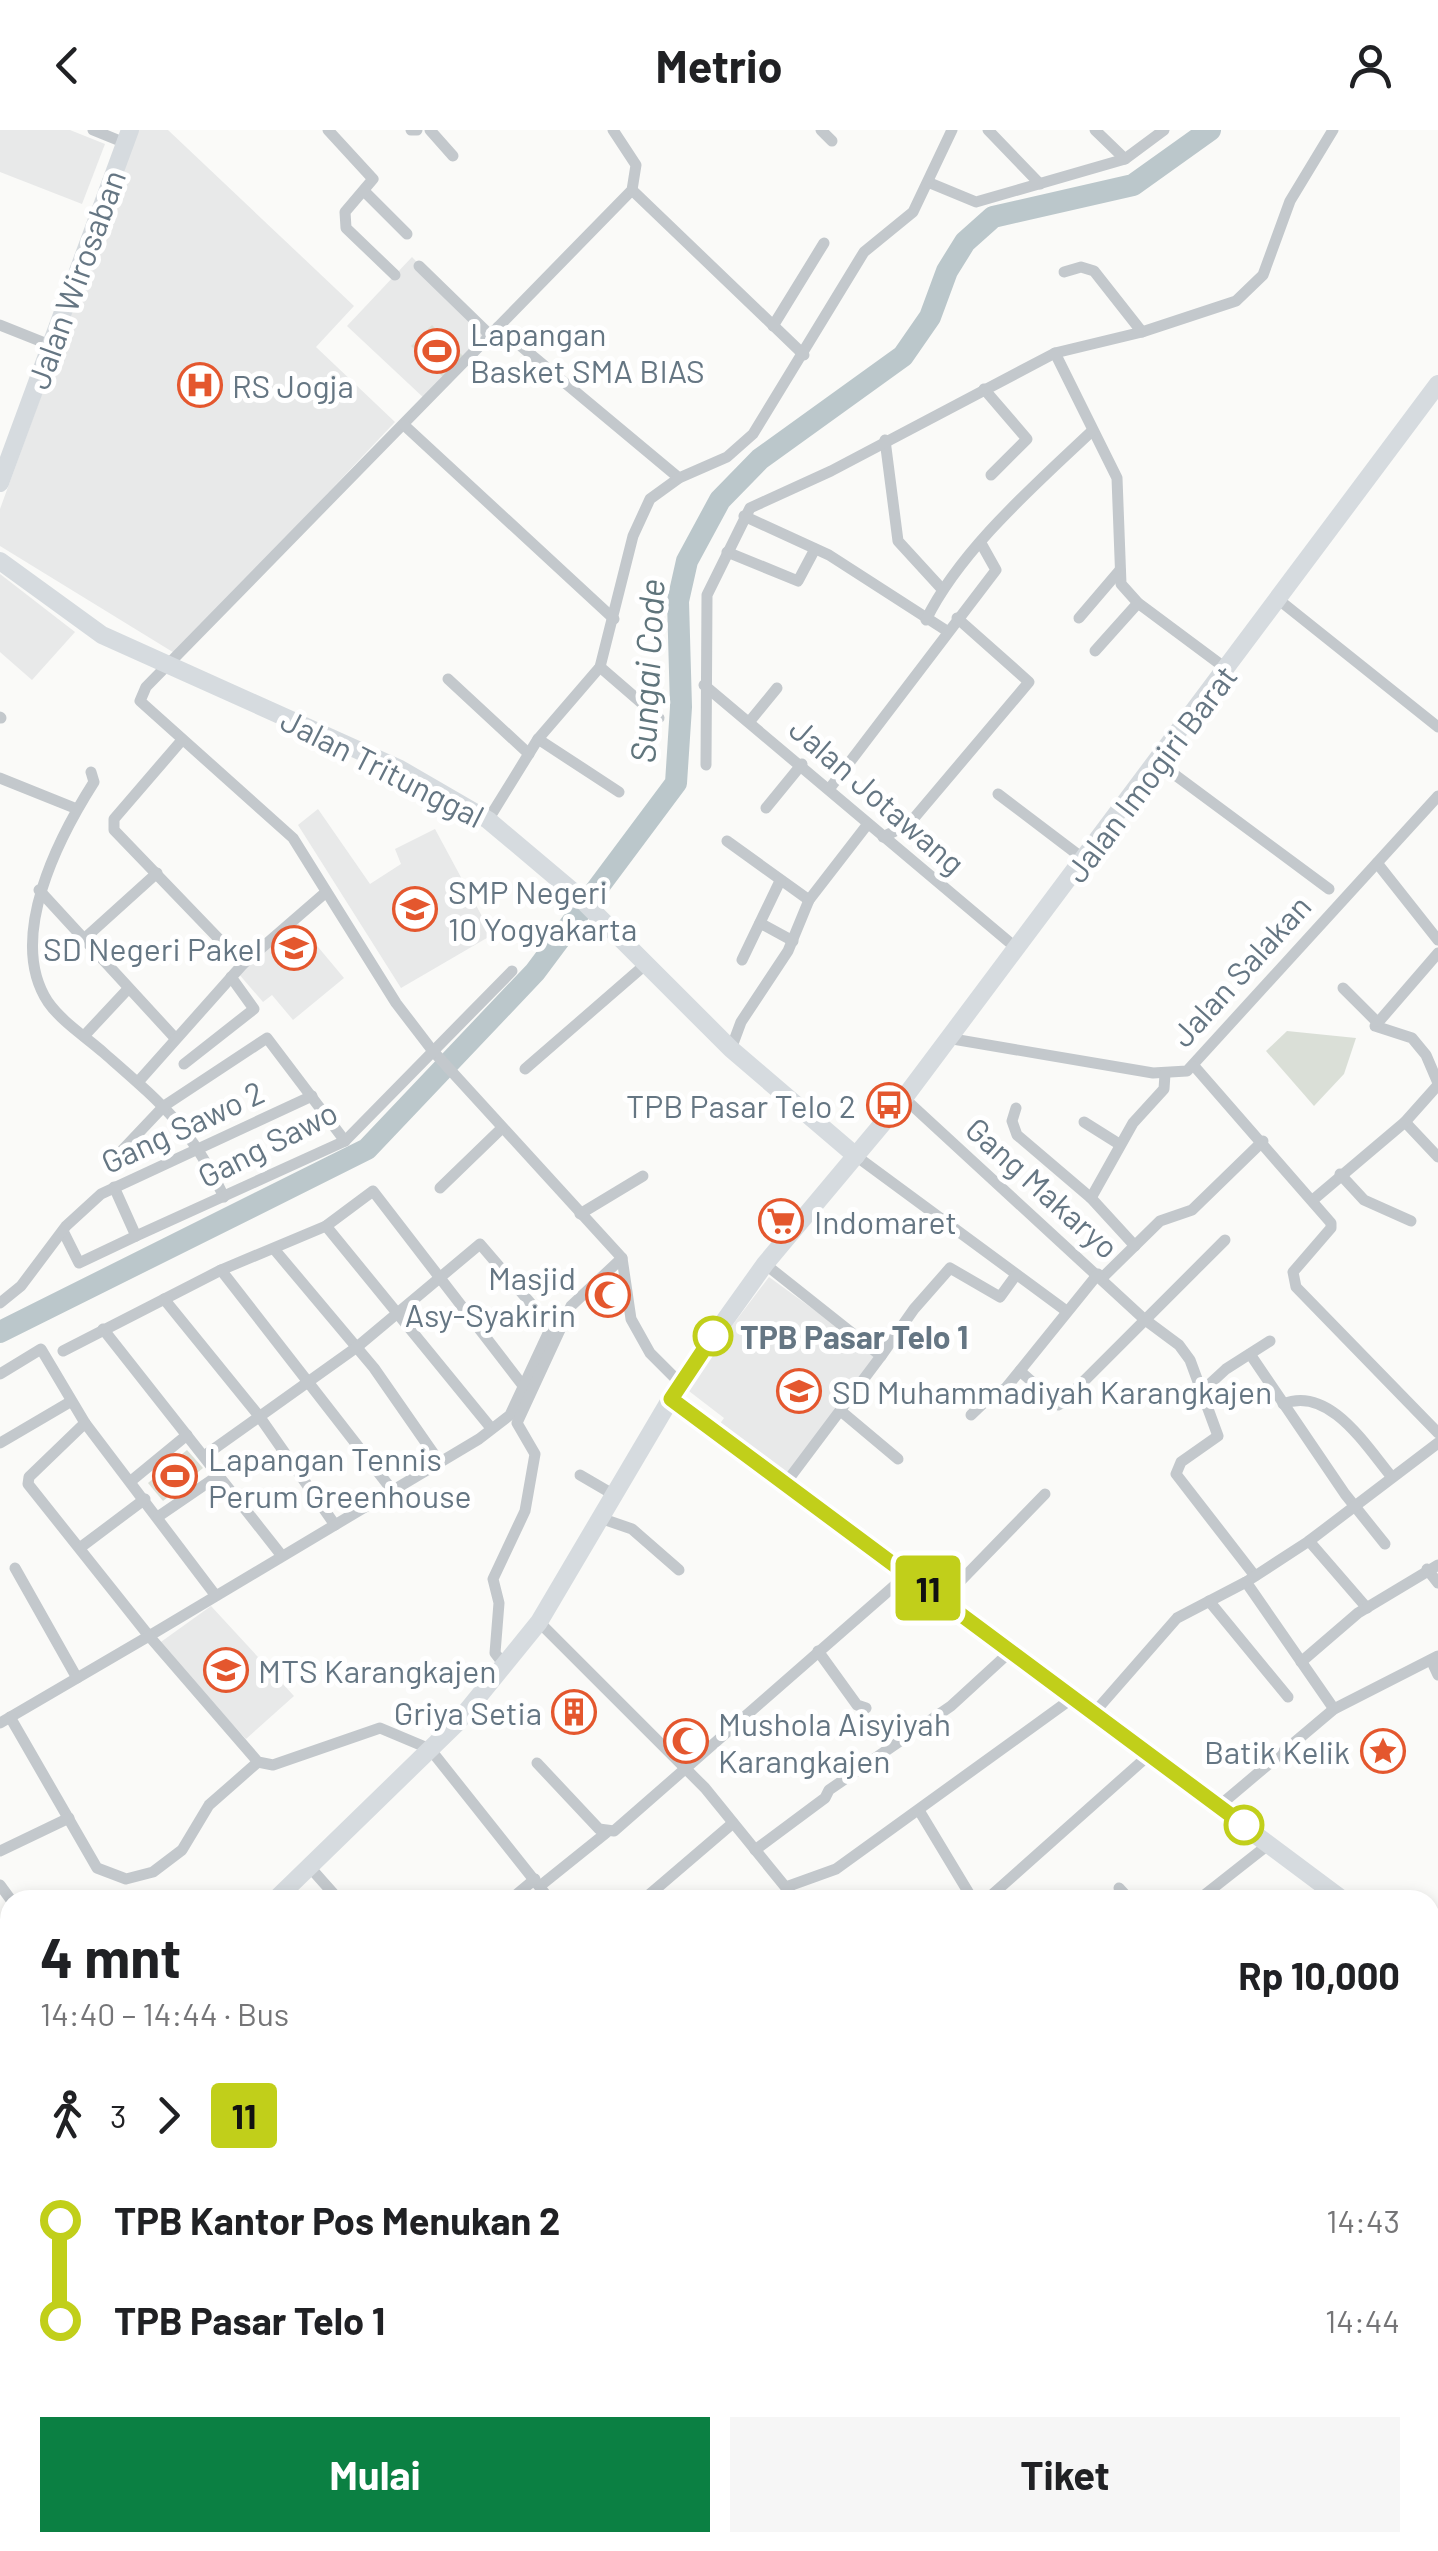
<!DOCTYPE html>
<html lang="id">
<meta charset="utf-8">
<style>
:root{--surface:#fff;--page:#f6f6f6;--text:#202124;--muted:#757577;--accent:#0b8043}
body{margin:0;font-family:Barlow,sans-serif;background:var(--page);color:var(--text);height:100vh;display:flex;flex-direction:column;font-size:38px;white-space:nowrap}
*{box-sizing:border-box;margin:0}
p{font-size:32px;color:var(--muted)}
.icon{flex:none;width:55px;height:55px;fill:none;stroke:currentColor;stroke-width:2;stroke-linecap:round;stroke-linejoin:round}
.map{position:relative;flex:1;overflow:hidden}
.sheet{position:absolute;left:0px;top:1760px;width:1440px;height:662px;display:flex;flex-direction:column;background:var(--surface);border-radius:30px 30px 0 0;box-shadow:0 5px 15px #0003}
.sheet>*{flex:none}
.badge{padding:0 20px;border-radius:8px;font-size:35px;line-height:65px}
.map>.badge{position:absolute;translate:-50% -50%;box-shadow:0 0 0 5px #fff}
.legs{display:flex;align-items:center;gap:15px;height:110px;padding:0 40px;font-size:32px}
.legs p{margin-inline-start:auto}
.head{display:flex;align-items:center;justify-content:space-between;height:170px;padding:0 40px}
h1{font-size:55px;font-weight:700;line-height:75px}
.action{display:flex;gap:20px;margin-top:auto;padding:20px 40px}
.action a{flex:1;height:115px;border-radius:0px;background:var(--accent);color:#fff;font-size:40px;font-weight:700;line-height:115px;text-align:center}
.action a+a{background:var(--page);color:var(--text)}
ul{padding:0 40px;list-style:none}
li{display:flex;align-items:center;gap:35px;height:100px;font-size:38px}
li i{display:grid;place-items:center;width:15px;height:100%;margin:0 12px;background:currentColor}
li i::after{content:'';width:25px;height:25px;margin:-12px;border:8px solid;border-radius:50%;background:var(--surface)}
li p{margin-inline-start:auto}
li:first-child i{background:linear-gradient(#0000 50%,currentColor 0)}
li:last-child i{background:linear-gradient(currentColor 50%,#0000 0)}
header{display:flex;justify-content:space-between;align-items:center;height:130px;padding:0 40px;background:var(--surface);font-size:45px;font-weight:700}
.map>svg:first-child{display:block}
.built{fill:#e8e9e9}
.green{fill:#dadfd7}
.lines{fill:none;stroke-linecap:round;stroke-linejoin:round}
.river{stroke:#bbc7cb;stroke-width:22}
.street{stroke:#c3c8cc;stroke-width:11}
.secondary{stroke:#d6dbdf;stroke-width:18}
.primary{stroke:#d6dbdf;stroke-width:18}
.line-1-casing{stroke:#fff;stroke-width:22}
.line-1{stroke:#c1cf1a;stroke-width:15}
.stop-1-dot{fill:#fff;stroke:#c1cf1a;stroke-width:5}
.labels{text-anchor:middle;dominant-baseline:central;stroke-width:10;stroke-linejoin:round;paint-order:stroke}
.street-label{font-size:32px;fill:#657683;stroke:#fff}
.poi-label{font-size:32px;fill:#657683;stroke:#fff;text-anchor:start}
.stop-label{font-size:32px;font-weight:bold;fill:#657683;stroke:#fff;text-anchor:start}
.water-label{font-size:35px;font-style:italic;fill:#60757c;stroke:#fff}
</style>
<header><svg class="icon" aria-label="back" viewBox="0 0 24 24"><path d="M15 5l-7 7 7 7"/></svg>Metrio<svg class="icon" aria-label="person" viewBox="0 0 24 24"><circle cx="12" cy="8" r="4"/><path d="M4 21q1-7 8-7t8 7"/></svg></header>
<div class="map">
<svg width="1438" height="2421" viewBox="0 0 1438 2421">
<rect width="100%" height="100%" fill="#fafaf8"/>
<g class="built">
<path d="M0,0h70l35,14 -23,60 -82,-32z"/>
<path d="M138,0h30l186,176 -38,41 79,75 -219,232 -176,-108v-37z"/>
<path d="M412,127l73,77 -60,65 -78,-73z"/>
<path d="M0,444l75,58 -43,48 -32,-28z"/>
<path d="M318,679l52,75 31,-20 -6,-15 40,-20 57,106 -91,53 -103,-163z"/>
<path d="M298,793l46,55 -51,42 -21,-25 -9,7 -25,-29z"/>
<path d="M769,1147l110,80 -91,121 -69,-53 5,-7 -39,-30z"/>
<path d="M211,1476l83,90 -48,43 -88,-95z"/>
</g>
<g class="green">
<path d="M432,195l31,31 -20,21 -32,-31z"/>
<path d="M1287,901l69,7 -12,36 -30,32 -48,-55z"/>
<path d="M187,1320l16,18 -40,33 -15,-18z"/>
</g>
<g class="lines">
<path class="river" d="M0,1202l367,-183 168,-177 141,-189 5,-76 -3,-106 9,-40 33,-61 40,-41 143,-103 27,-39 17,-46 18,-29 28,-25 140,-32 77,-55"/>
<g class="street">
<path d="M93,0l32,13"/>
<path d="M328,0l45,49 -28,33 1,16 49,47"/>
<path d="M411,0h6"/>
<path d="M430,0l23,26"/>
<path d="M613,0l23,35 -4,25 -486,497 -6,14 153,137 103,165 36,47 190,208 9,61 19,34 30,30"/>
<path d="M821,0l11,11"/>
<path d="M988,0l52,54"/>
<path d="M1095,0l30,29"/>
<path d="M930,53l46,19 149,-43 39,-29"/>
<path d="M632,60l172,165"/>
<path d="M364,61l43,43"/>
<path d="M419,136l72,70"/>
<path d="M1064,142l17,-5 13,4 48,61"/>
<path d="M0,195l50,20"/>
<path d="M773,196l51,-83"/>
<path d="M498,197l181,151"/>
<path d="M1055,223l62,125 4,106 17,19 90,67"/>
<path d="M984,259l43,50 -36,36"/>
<path d="M404,295l210,194"/>
<path d="M885,310l13,101 43,47"/>
<path d="M744,386l85,39 118,76"/>
<path d="M727,422l71,29 17,-32"/>
<path d="M1279,470l159,127"/>
<path d="M1079,488l41,-48"/>
<path d="M926,490c34,-70 110,-136 166,-189"/>
<path d="M1095,521l43,-48"/>
<path d="M600,537l59,51"/>
<path d="M448,549l81,75"/>
<path d="M704,555l311,262"/>
<path d="M0,587l1,1"/>
<path d="M750,591l27,-33"/>
<path d="M538,609l81,53"/>
<path d="M182,610l-68,79v11l129,134"/>
<path d="M1159,633l170,126"/>
<path d="M706,635l1,-170 43,-87 81,-37 224,-118 87,-21 94,-31 27,-26 27,-74 43,-71"/>
<path d="M91,642l3,10c-35,55 -88,156 -46,220 14,20 38,35 56,51 57,50 87,74 120,144"/>
<path d="M0,648l77,31"/>
<path d="M830,658l166,-218 -14,-25"/>
<path d="M998,664l87,66"/>
<path d="M766,678l36,-44"/>
<path d="M488,690l50,-81 62,-72 33,-131 17,-37 29,-21 48,-21 26,-23 111,-182 49,-40 39,-82"/>
<path d="M883,707l26,-13 120,-142 -72,-64"/>
<path d="M727,711l82,59"/>
<path d="M1377,733l61,77"/>
<path d="M39,760l136,148"/>
<path d="M760,793l33,18"/>
<path d="M85,808l72,-65"/>
<path d="M1438,823l-63,73 37,12 14,17 12,28"/>
<path d="M742,830l38,-79"/>
<path d="M1343,858l33,33"/>
<path d="M84,906l43,-46"/>
<path d="M947,908l206,35 34,-2 251,-275"/>
<path d="M731,919l10,-27 47,-71 21,-51 58,-75"/>
<path d="M184,934l70,-55 -23,-32"/>
<path d="M1195,937l136,156v5l-38,44 3,15 142,146"/>
<path d="M525,939l121,-105"/>
<path d="M138,952l105,-118 82,-71"/>
<path d="M904,968l240,221 35,26 11,15 28,76 -37,26 -5,12 79,102"/>
<path d="M1016,978l-4,13 5,14 74,63 44,48"/>
<path d="M1084,992l35,22"/>
<path d="M1405,992l33,35"/>
<path d="M856,1026l209,154"/>
<path d="M112,1031l52,-55 103,-68 78,103"/>
<path d="M1340,1044l24,26 47,21"/>
<path d="M114,1057l22,49 209,-95 167,-170"/>
<path d="M440,1058l61,-59"/>
<path d="M1091,1068l42,-75 31,-34 1,-15"/>
<path d="M1314,1069l91,-77 33,-37"/>
<path d="M580,1084l63,-38"/>
<path d="M326,1096l165,202"/>
<path d="M63,1101l16,32 57,-27"/>
<path d="M274,1119l100,119 64,92"/>
<path d="M765,1134l116,92 -96,128"/>
<path d="M221,1140l171,220"/>
<path d="M1102,1148l58,-57 32,-11 71,-69"/>
<path d="M164,1169l95,117 76,109"/>
<path d="M0,1173l21,-17 45,-60 35,-32 211,-98"/>
<path d="M103,1199l179,227"/>
<path d="M63,1221l158,-81 105,-44 47,-35 151,196"/>
<path d="M1250,1224l95,140 40,50"/>
<path d="M881,1226l33,-47 36,-41 50,29 16,-22"/>
<path d="M1020,1241l38,34 4,-2 163,-163"/>
<path d="M0,1244l41,-25 44,74"/>
<path d="M1201,1262l25,-23 44,-28"/>
<path d="M1283,1274c46,-19 83,42 108,72"/>
<path d="M842,1282l56,47"/>
<path d="M971,1285l26,-25 8,-1 93,-115"/>
<path d="M0,1313l70,-41"/>
<path d="M204,1326l153,-109 123,-103 71,83 -41,88 -31,24 -330,197 -121,-152 1,-7 56,-54 131,173"/>
<path d="M580,1345l36,21"/>
<path d="M131,1351l56,-46"/>
<path d="M159,1386l60,-41"/>
<path d="M603,1389l29,10 47,41"/>
<path d="M1309,1411l58,67"/>
<path d="M81,1417l64,-48"/>
<path d="M15,1438l62,110"/>
<path d="M1427,1439l11,14"/>
<path d="M1246,1452l88,127"/>
<path d="M942,1470l103,-106"/>
<path d="M1209,1471l79,96"/>
<path d="M539,1492l166,166 91,112"/>
<path d="M818,1521l39,54 9,3"/>
<path d="M1431,1530l7,15"/>
<path d="M1301,1532l57,-49 80,-48"/>
<path d="M504,1535l-9,-12 4,-50 -6,-24 32,-68 10,-57 -18,-31 54,-117 51,-48"/>
<path d="M1093,1584l84,-96 69,-36 63,-41 129,-98"/>
<path d="M10,1587l87,151 29,11 27,-7 29,-22 27,-45 49,-43"/>
<path d="M0,1593l149,-87 109,126 15,3 107,-37 50,21 120,151"/>
<path d="M537,1633l62,66 15,2 295,-258"/>
<path d="M1219,1676l115,-97 104,-53"/>
<path d="M920,1682l53,88"/>
<path d="M755,1720l70,-52 4,-8 122,-84 60,-55"/>
<path d="M0,1721l69,-33"/>
<path d="M308,1735l31,35"/>
<path d="M0,1755l11,15"/>
<path d="M540,1756l66,-53"/>
<path d="M786,1757l50,-18 238,-172"/>
<path d="M1119,1758l11,12"/>
<path d="M510,1770l25,-21"/>
<path d="M643,1770l90,-77"/>
<path d="M986,1770l163,-145"/>
<path d="M1198,1770l71,-56"/>
<path d="M0,1897l10,10"/>
<path d="M0,1927l10,-9"/>
<path d="M0,2145l10,10"/>
<path d="M1430,2200l8,8"/>
<path d="M0,2283l10,-12"/>
<path d="M1430,2326l8,9"/>
<path d="M0,2402l10,9"/>
<path d="M275,2412l9,9"/>
<path d="M653,2412l8,9"/>
<path d="M898,2412l7,9"/>
<path d="M236,2421l9,-9"/>
<path d="M325,2421l9,-9"/>
<path d="M924,2421l9,-9"/>
</g>
<g class="secondary">
<path d="M0,353l130,-353"/>
<path d="M0,431l102,74 298,134 88,51 89,75 154,154 125,107"/>
<path d="M671,1269l672,501"/>
<path d="M275,1770l182,-177 82,-101 141,-239 85,-119 139,-166 534,-714"/>
<path d="M1430,1835l8,6"/>
<path d="M0,2071l10,-11"/>
<path d="M397,2412l7,9"/>
<path d="M1299,2412l7,9"/>
</g>
<g class="primary">
<path d="M1430,2177l8,-8"/>
<path d="M1173,2421l9,-9"/>
</g>
</g>
<g class="lines">
<g class="line-1-casing">
<path id="line-1" d="M713,1206l-42,63 573,426"/>
</g>
<use href="#line-1" class="line-1"/>
</g>
<defs>
<g id="stadium-ring" transform="scale(2.25)"><circle r="9.5" fill="#fff" stroke="#e4572e" stroke-width="1.5"/><path d="M0-5a6.5 5 0 1 0 0 10a6.5 5 0 1 0 0-10ZM-3.5-1.8h7v3.6h-7Z" fill="#e4572e"/></g>
<g id="hospital-ring" transform="scale(2.25)"><circle r="9.5" fill="#fff" stroke="#e4572e" stroke-width="1.5"/><path d="M-5-5h3v3.5h4V-5h3V5h-3V1.5h-4V5h-3Z" fill="#e4572e"/></g>
<g id="school-ring" transform="scale(2.25)"><circle r="9.5" fill="#fff" stroke="#e4572e" stroke-width="1.5"/><path d="M0-5L7-2L0 1L-7-2ZM-4 1L0 2.5L4 1V4Q0 6-4 4Z" fill="#e4572e"/></g>
<g id="bus-ring" transform="scale(2.25)"><circle r="9.5" fill="#fff" stroke="#e4572e" stroke-width="1.5"/><path d="M-5-6H5V4H4V6H2V4H-2V6H-4V4H-5ZM-3.5-4V0h7V-4ZM-3.5 1.2v1.5H-2V1.2ZM2 1.2v1.5H3.5V1.2Z" fill="#e4572e"/></g>
<g id="supermarket-ring" transform="scale(2.25)"><circle r="9.5" fill="#fff" stroke="#e4572e" stroke-width="1.5"/><path d="M-6-5.5h2.5l.6 2H6L4.5 2H-2.5L-4.4-4H-6ZM-1.5 3.2a1.3 1.3 0 1 0 .1 0ZM3 3.2a1.3 1.3 0 1 0 .1 0Z" fill="#e4572e"/></g>
<g id="mosque-ring" transform="scale(2.25)"><circle r="9.5" fill="#fff" stroke="#e4572e" stroke-width="1.5"/><path d="M3.5-4.9A6 6 0 1 0 3.5 4.9A5 5 0 1 1 3.5-4.9Z" fill="#e4572e"/></g>
<g id="building-ring" transform="scale(2.25)"><circle r="9.5" fill="#fff" stroke="#e4572e" stroke-width="1.5"/><path d="M-4-6H4V6H1V3H-1V6H-4ZM-2.5-4.3h1.7v1.8h-1.7ZM.8-4.3h1.7v1.8H.8ZM-2.5-1h1.7V.8h-1.7ZM.8-1h1.7V.8H.8Z" fill="#e4572e"/></g>
<g id="sight-ring" transform="scale(2.25)"><circle r="9.5" fill="#fff" stroke="#e4572e" stroke-width="1.5"/><path d="M0-6L1.8-2.2L6-1.7L2.9 1.2L3.7 5.4L0 3.3L-3.7 5.4L-2.9 1.2L-6-1.7L-1.8-2.2Z" fill="#e4572e"/></g>
</defs>
<g fill-rule="evenodd">
<use href="#stadium-ring" x="437" y="221"/>
<use href="#hospital-ring" x="200" y="255"/>
<use href="#school-ring" x="415" y="779"/>
<use href="#school-ring" x="294" y="818"/>
<use href="#bus-ring" x="889" y="975"/>
<use href="#supermarket-ring" x="781" y="1091"/>
<use href="#mosque-ring" x="608" y="1165"/>
<use href="#school-ring" x="799" y="1261"/>
<use href="#stadium-ring" x="175" y="1346"/>
<use href="#school-ring" x="226" y="1540"/>
<use href="#building-ring" x="574" y="1582"/>
<use href="#mosque-ring" x="686" y="1611"/>
<use href="#sight-ring" x="1383" y="1621"/>
</g>
<g class="stop-1-dot">
<circle cx="713" cy="1206" r="18"/>
<circle cx="1244" cy="1695" r="18"/>
</g>
<g class="labels">
<g class="street-label">
<text transform="translate(75 149) rotate(-70)">Jalan Wirosaban</text>
<text transform="translate(383 637) rotate(27)">Jalan Tritunggal</text>
<text transform="translate(1150 643) rotate(-53)">Jalan Imogiri Barat</text>
<text transform="translate(878 665) rotate(41)">Jalan Jotawang</text>
<text transform="translate(1240 840) rotate(-48)">Jalan Salakan</text>
<text transform="translate(182 996) rotate(-25)">Gang Sawo 2</text>
<text transform="translate(267 1013) rotate(-27)">Gang Sawo</text>
<text transform="translate(1043 1057) rotate(42)">Gang Makaryo</text>
</g>
<g class="poi-label">
<text x="470" y="203">Lapangan<tspan x="470" dy="37">Basket SMA BIAS</tspan></text>
<text x="232" y="255">RS Jogja</text>
<text x="448" y="761">SMP Negeri<tspan x="448" dy="37">10 Yogyakarta</tspan></text>
<text x="262" y="818" text-anchor="end">SD Negeri Pakel</text>
<text x="856" y="975" text-anchor="end">TPB Pasar Telo 2</text>
<text x="814" y="1091">Indomaret</text>
<text x="576" y="1147" text-anchor="end">Masjid<tspan x="576" dy="37">Asy-Syakirin</tspan></text>
<text x="832" y="1261">SD Muhammadiyah Karangkajen</text>
<text x="208" y="1328">Lapangan Tennis<tspan x="208" dy="37">Perum Greenhouse</tspan></text>
<text x="258" y="1540">MTS Karangkajen</text>
<text x="542" y="1582" text-anchor="end">Griya Setia</text>
<text x="718" y="1593">Mushola Aisyiyah<tspan x="718" dy="37">Karangkajen</tspan></text>
<text x="1350" y="1621" text-anchor="end">Batik Kelik</text>
</g>
<g class="stop-label">
<text x="740" y="1206">TPB Pasar Telo 1</text>
</g>
<g class="water-label">
<text transform="translate(646 541) rotate(-87)">Sungai Code</text>
</g>
</g>
</svg>
<b class="badge" style="left:928px;top:1458px;background:#c1cf1a;color:#111">11</b>
<section class="sheet">
<div class="head"><div><h1>4 mnt</h1><p>14:40 – 14:44 · Bus</p></div><b>Rp 10,000</b></div>
<div class="legs"><svg class="icon" aria-label="walk" viewBox="0 0 24 24"><circle cx="13" cy="4" r="2"/><path d="M13 8l-2 6 4 7M11 14l-3 7M7 12l3-4h3l4 4"/></svg>3<svg class="icon" aria-label="forward" viewBox="0 0 24 24"><path d="M9 5l7 7-7 7"/></svg><b class="badge" style="background:#c1cf1a;color:#111">11</b></div>
<ul>
<li><i style="color:#c1cf1a"></i><b>TPB Kantor Pos Menukan 2</b><p>14:43</p></li>
<li><i style="color:#c1cf1a"></i><b>TPB Pasar Telo 1</b><p>14:44</p></li>
</ul>
<div class="action"><a>Mulai</a><a>Tiket</a></div>
</section>
</div>
